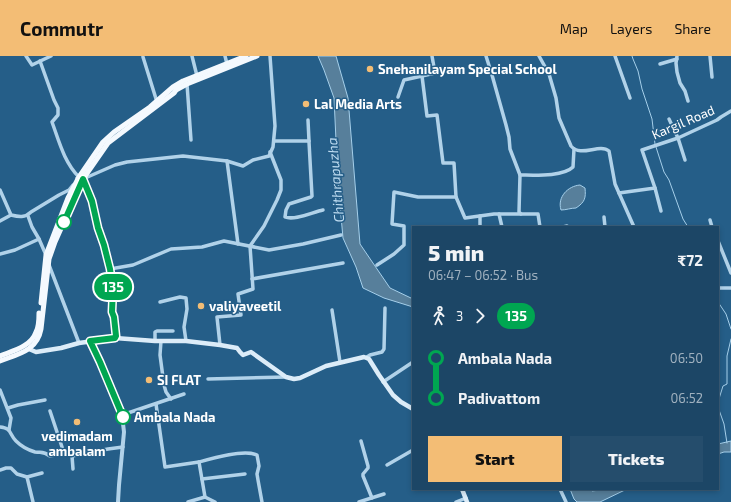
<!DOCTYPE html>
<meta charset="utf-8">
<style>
:root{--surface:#1c4666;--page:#254d6c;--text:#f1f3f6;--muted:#a0b1bf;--line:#3a5e7a;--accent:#f3bd75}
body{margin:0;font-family:"Exo 2",sans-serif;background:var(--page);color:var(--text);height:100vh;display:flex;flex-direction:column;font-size:15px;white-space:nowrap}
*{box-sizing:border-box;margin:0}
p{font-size:13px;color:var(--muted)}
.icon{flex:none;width:22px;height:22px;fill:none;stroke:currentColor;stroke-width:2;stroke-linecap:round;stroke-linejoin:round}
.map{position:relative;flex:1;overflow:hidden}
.side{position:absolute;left:412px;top:170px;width:307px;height:264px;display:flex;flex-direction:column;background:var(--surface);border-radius:0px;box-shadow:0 2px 6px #0003,0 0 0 1px var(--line)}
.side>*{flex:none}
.badge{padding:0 8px;border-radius:13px;font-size:14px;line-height:26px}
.map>.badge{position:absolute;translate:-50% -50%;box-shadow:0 0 0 2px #fff}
.legs{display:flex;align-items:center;gap:6px;height:44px;padding:0 16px;font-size:13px}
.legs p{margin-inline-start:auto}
.overview{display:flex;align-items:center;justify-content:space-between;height:68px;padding:0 16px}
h1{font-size:22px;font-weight:800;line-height:30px}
.primary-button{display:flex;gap:8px;margin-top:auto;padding:8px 16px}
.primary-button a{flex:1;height:46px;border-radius:0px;background:var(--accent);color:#111;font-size:16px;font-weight:800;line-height:46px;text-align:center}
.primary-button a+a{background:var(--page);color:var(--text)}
ul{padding:0 16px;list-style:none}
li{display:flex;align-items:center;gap:14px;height:40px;font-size:15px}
li i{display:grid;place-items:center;width:6px;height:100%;margin:0 5px;background:currentColor}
li i::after{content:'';width:10px;height:10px;margin:-5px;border:3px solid;border-radius:50%;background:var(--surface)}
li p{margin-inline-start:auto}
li:first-child i{background:linear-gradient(#0000 50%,currentColor 0)}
li:last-child i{background:linear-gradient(currentColor 50%,#0000 0)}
header{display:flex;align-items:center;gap:24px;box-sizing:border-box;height:56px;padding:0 20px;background:var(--accent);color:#111}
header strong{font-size:19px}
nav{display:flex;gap:22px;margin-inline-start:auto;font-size:14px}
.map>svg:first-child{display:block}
.water{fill:#577f9b;stroke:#a5cfea}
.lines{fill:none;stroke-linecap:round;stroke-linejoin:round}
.stream{stroke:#a5cfea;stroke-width:1}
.minor{stroke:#b1d2e9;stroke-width:3.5}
.tertiary{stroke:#b1d2e9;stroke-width:4}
.secondary{stroke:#dcecf8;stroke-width:4.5}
.primary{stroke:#f4f9fe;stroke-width:5}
.line-1-casing{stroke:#fff;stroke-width:9}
.line-1{stroke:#00a651;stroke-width:6}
.poi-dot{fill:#f3bd75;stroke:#255e88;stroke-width:1.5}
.stop-1-dot{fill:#fff;stroke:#00a651;stroke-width:2}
.labels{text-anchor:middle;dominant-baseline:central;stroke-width:3;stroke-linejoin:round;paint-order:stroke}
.poi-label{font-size:13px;font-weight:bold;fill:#fff;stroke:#255e88;text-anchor:start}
.street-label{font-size:13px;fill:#fff;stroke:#255e88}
.stop-label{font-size:13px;font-weight:bold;fill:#fff;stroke:#255e88;text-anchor:start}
.water-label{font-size:14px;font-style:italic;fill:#bddbf0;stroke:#255e88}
</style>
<header>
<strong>Commutr</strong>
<nav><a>Map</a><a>Layers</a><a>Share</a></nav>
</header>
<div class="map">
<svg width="731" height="446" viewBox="0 0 731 446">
<rect width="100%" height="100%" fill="#255e88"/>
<g class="water">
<path d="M318,0h18l12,42 12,146 30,44 23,11v8l-29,-9 -21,-10 -7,-21 -13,-29 -5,-55 -4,-85 -10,-28z"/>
<path d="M580,129l5,3c1,10 0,14 -9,20 -5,0 -10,2 -15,2 -4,-13 7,-24 19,-25z"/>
<path d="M731,385v11h-7l-6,2v-10z"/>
<path d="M570,433h20l2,2 16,-2h19l-27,13h-23l-3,-3z"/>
</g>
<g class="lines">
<g class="stream">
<path d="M632,0l1,3 5,12 4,18 10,30 3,25"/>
<path d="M656,91l8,25 5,8 14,39 5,8"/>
<path d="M718,246l8,12 5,15"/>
<path d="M718,346l5,-16 4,-2v-28l4,-17"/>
<path d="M718,351l6,17 3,19"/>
</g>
<g class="minor">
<path d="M26,0l6,9 19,-9"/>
<path d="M192,0l5,20"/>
<path d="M225,0l2,8"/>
<path d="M486,0l6,19 14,50 3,12 1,12 10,26 -1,37 2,2h17l2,13"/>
<path d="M539,0l10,18 7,24 3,20 12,28c10,12 28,-3 38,5l6,33 19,43"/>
<path d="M615,0l15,42"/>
<path d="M677,0l-1,7 1,9 3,11 5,8 3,10"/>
<path d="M710,0l2,21"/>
<path d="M143,1l14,45"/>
<path d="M40,5l14,39 4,8v7l-6,7c7,19 12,40 27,55l-2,1"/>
<path d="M660,8l17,-5"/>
<path d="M422,20l13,-3 -3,-17"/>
<path d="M187,28l4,56"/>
<path d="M398,41l6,-17 18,-4 5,40 10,-1 6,48h11l2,34"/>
<path d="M669,63l9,19 7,22"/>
<path d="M308,64l1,21"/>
<path d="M274,85h35v1l3,54 -1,1 -22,7 -3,6 -1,7c9,4 28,-5 38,-7"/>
<path d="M227,105l11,83"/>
<path d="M520,119c13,0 43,2 53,-8l1,-18"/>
<path d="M655,132l6,23"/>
<path d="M0,134l11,25c8,2 14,3 20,-3l28,-17 10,-5 4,-5"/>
<path d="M619,137l36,-5 -13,-38 36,-12 39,-18 4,-3 10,-6"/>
<path d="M499,158l3,13"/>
<path d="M28,160l4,11 7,12 7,16"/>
<path d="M480,160v11"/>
<path d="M604,161l1,10"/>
<path d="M710,164l2,7"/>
<path d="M0,165l11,-6"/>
<path d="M563,171l4,-1 1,1"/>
<path d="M718,185l13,32"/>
<path d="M0,198l15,-4 24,-11"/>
<path d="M49,209l30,78"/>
<path d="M377,209l17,-11 10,-9v-19l-12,-2 2,-32 24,5h38l9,21 29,-4h27"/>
<path d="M110,213l23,-4 38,-16 31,-2 22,-6 45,9 34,-6 38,-9"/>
<path d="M252,223l91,-16"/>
<path d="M718,232h13"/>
<path d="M160,246l20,-5 6,1 1,11 -3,18 2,14"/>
<path d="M332,254l8,52"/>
<path d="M115,282l1,-2 -2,-19 -2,-5 1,-23 -3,-20 -6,-24 -6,-17 -6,-27 -9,-22 32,-14 12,-3 56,-6 44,5 16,5 10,-6 16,-4 4,-9 2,-21 -5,-70"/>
<path d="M155,285v-9l2,-1h16"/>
<path d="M161,285l-1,14 4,30 2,7 5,7"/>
<path d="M220,289l-3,-28 24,-2 -3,-21 15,-5 -3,-43 14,-20 13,-26 4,-10v-10l-11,-28"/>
<path d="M367,301l3,-2 12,-3 2,-3 1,-41"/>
<path d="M208,323l78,-2"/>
<path d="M383,326l30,-20"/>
<path d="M0,334l11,28 -2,12"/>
<path d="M156,348l9,63 34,-5 6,35 -17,5"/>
<path d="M8,352l10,-3 27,-5"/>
<path d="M122,359l62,-21"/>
<path d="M0,371c12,1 9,7 16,14 5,5 12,9 19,11 7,1 8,-1 15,4l5,-1 8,-5 -13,-39"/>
<path d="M361,385l7,25v2l-5,6v2l9,22"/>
<path d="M199,406c14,-4 45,-13 58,-7l2,11 -2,8 1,6 4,22"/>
<path d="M387,409l26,-15"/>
<path d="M73,413l-1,-13 36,-7 15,-2"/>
<path d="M0,414l6,-2h5l6,6 10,3"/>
<path d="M202,423l43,-5"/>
<path d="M560,433l6,13"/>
<path d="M205,441l10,5"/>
<path d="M33,446l-6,-25 15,-4"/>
<path d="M359,446l25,-8"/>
<path d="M456,446l10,-4"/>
</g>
<path class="tertiary" d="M90,285l10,21 22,53 2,17 -5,53 -1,17"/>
<g class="secondary">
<path d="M29,293l7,3 25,-4 18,-5 36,-5 40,3h31l34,4 17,3 3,4 3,3 8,-3 35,25 8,2 6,-1 26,-12 38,-9 5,2 10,16 14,20 8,7 12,7"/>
<path d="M462,433l5,13"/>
</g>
<g class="primary">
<path d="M41,247l5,-48 22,-57 11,-21 24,-35 11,-10 36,-25 23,-20 10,-6 63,-25"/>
<path d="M0,300c12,-5 31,-9 36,-24 3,-5 3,-13 3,-19"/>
<path d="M0,305c18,-7 37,-10 41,-32l8,-70 6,-17 28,-63 25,-36 66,-50 2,-3 11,-6 70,-28"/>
</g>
</g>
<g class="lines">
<g class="line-1-casing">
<path id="line-1" d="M64,166l19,-43 9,22 6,27 6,17 6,24 3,20 -1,23 2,5 2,19 -1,2 -25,3 10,21 23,55"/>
</g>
<use href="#line-1" class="line-1"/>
</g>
<g class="poi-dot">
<circle cx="370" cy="13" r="4"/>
<circle cx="306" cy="48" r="4"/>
<circle cx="201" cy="250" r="4"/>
<circle cx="149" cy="324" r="4"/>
<circle cx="77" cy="366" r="4"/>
</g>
<g class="stop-1-dot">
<circle cx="64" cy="166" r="7"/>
<circle cx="123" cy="361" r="7"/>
</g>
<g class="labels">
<g class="poi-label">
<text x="378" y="13">Snehanilayam Special School</text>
<text x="314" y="48">Lal Media Arts</text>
<text x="209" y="250">valiyaveetil</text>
<text x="157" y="324">SI FLAT</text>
<text x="77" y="380" text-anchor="middle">vedimadam<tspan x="77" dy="15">ambalam</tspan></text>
</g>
<g class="street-label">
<text transform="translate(683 66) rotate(-23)">Kargil Road</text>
</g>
<g class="stop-label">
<text x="134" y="361">Ambala Nada</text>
</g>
<g class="water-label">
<text transform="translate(335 124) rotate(-95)">Chithrapuzha</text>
</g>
</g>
</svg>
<b class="badge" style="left:113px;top:231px;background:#00a651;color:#fff">135</b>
<section class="side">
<div class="overview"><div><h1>5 min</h1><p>06:47 – 06:52 · Bus</p></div><b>₹72</b></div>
<div class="legs"><svg class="icon" aria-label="walk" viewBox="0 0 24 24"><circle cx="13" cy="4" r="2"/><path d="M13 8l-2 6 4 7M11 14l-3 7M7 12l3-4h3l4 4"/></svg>3<svg class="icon" aria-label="forward" viewBox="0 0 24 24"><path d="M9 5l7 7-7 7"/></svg><b class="badge" style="background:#00a651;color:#fff">135</b></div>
<ul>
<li><i style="color:#00a651"></i><b>Ambala Nada</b><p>06:50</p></li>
<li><i style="color:#00a651"></i><b>Padivattom</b><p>06:52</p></li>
</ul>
<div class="primary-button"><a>Start</a><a>Tickets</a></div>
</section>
</div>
